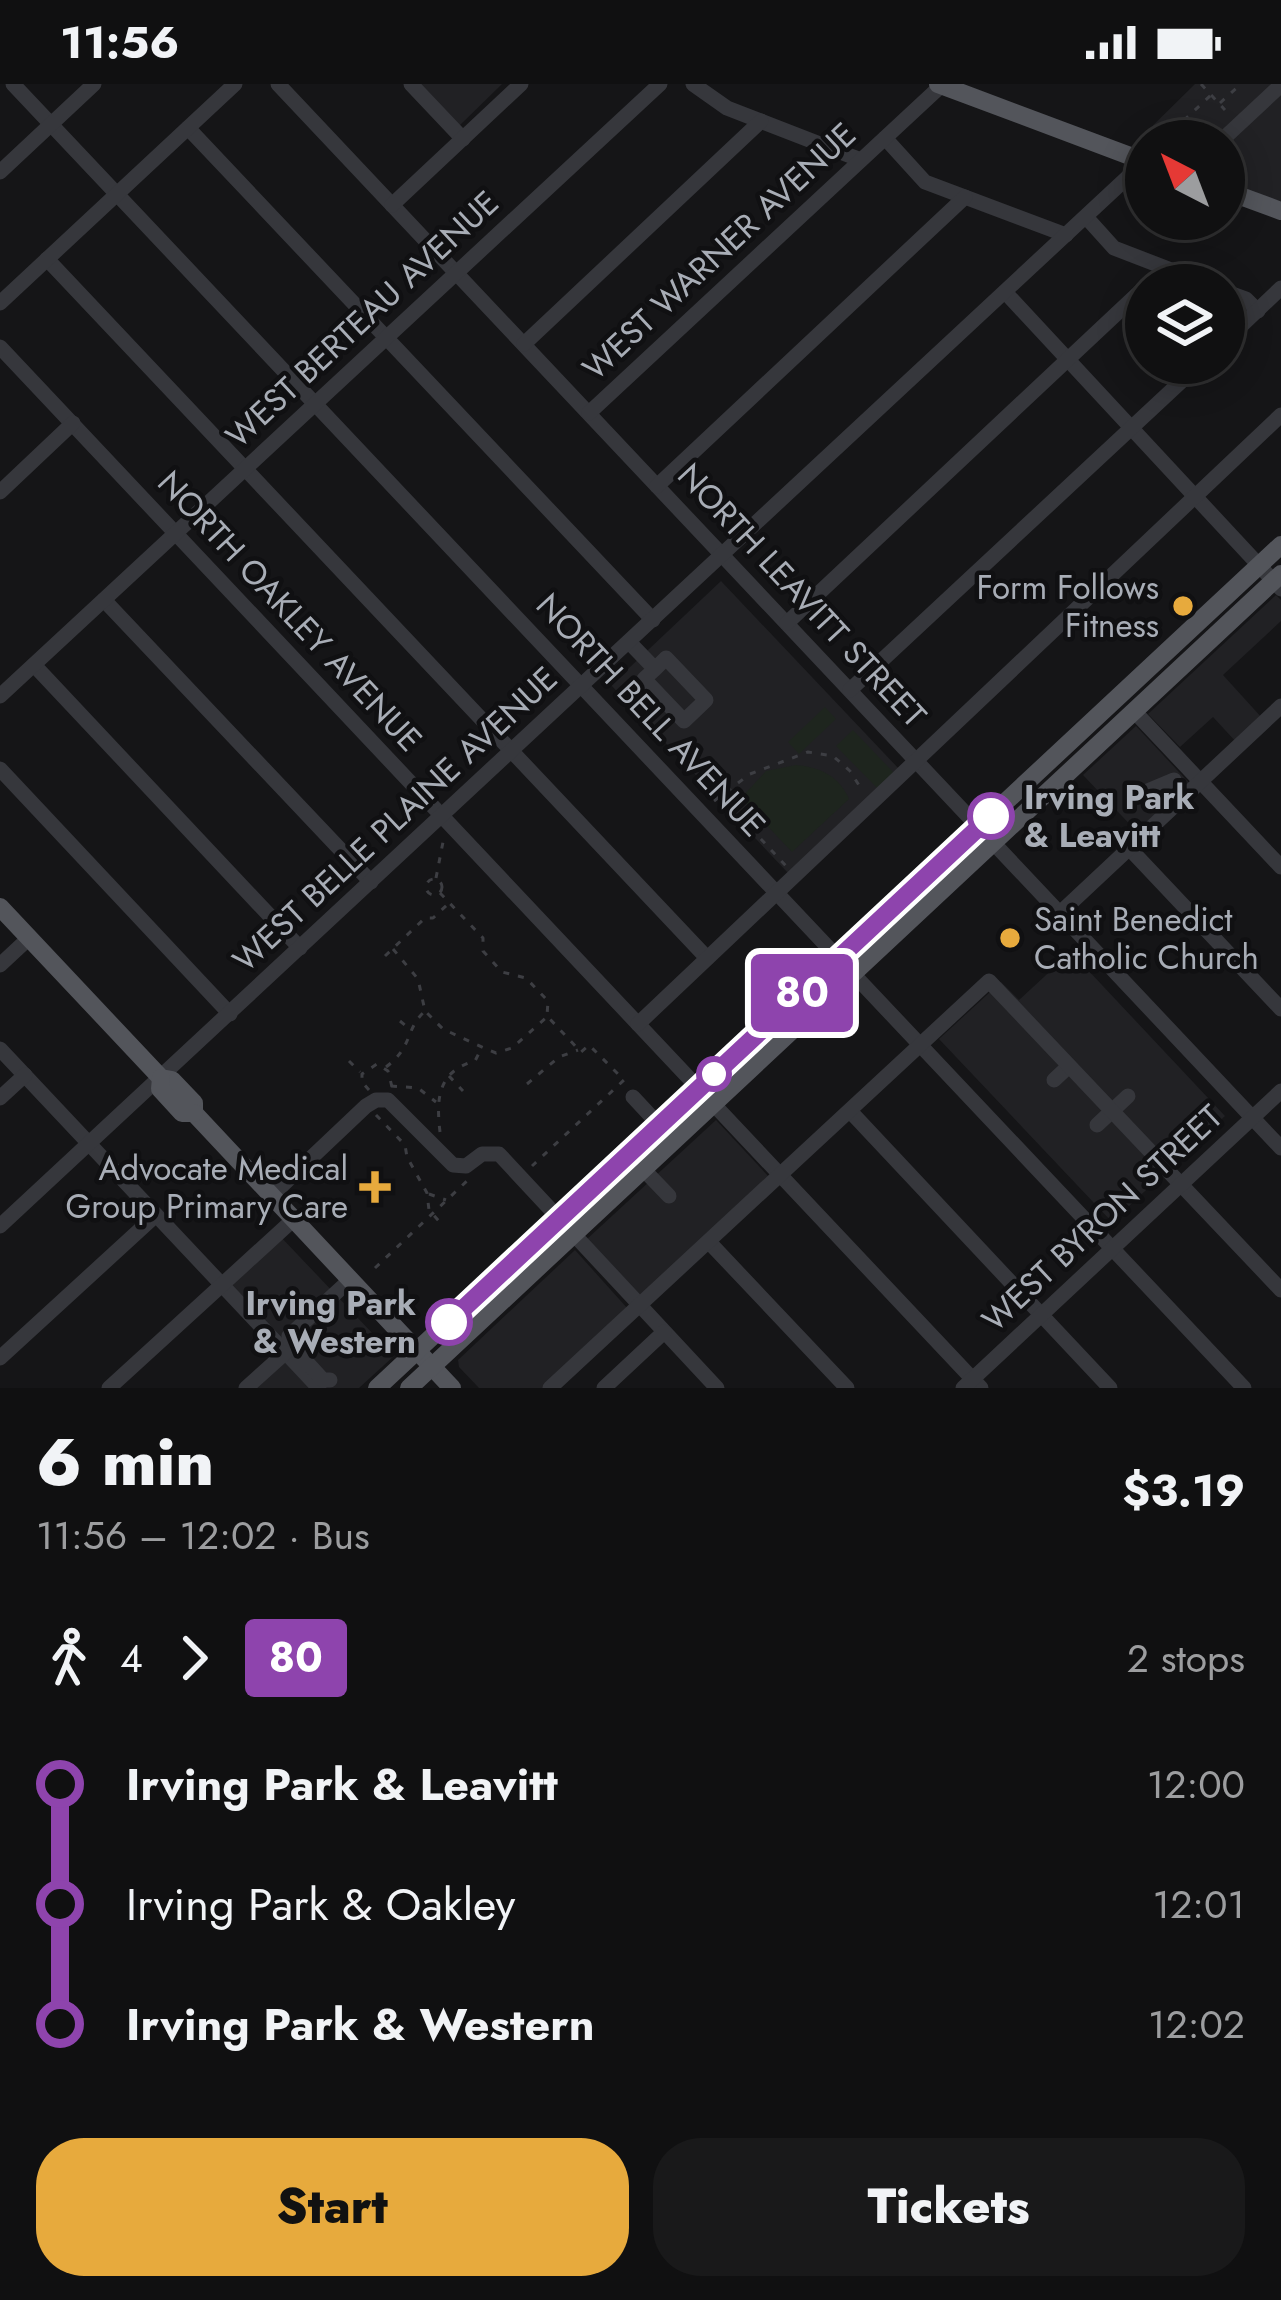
<!DOCTYPE html>
<meta charset="utf-8">
<style>
:root{--surface:#101011;--page:#19191a;--text:#f1f3f6;--muted:#9c9d9f;--line:#303031;--accent:#e7aa3d}
body{margin:0;font-family:Jost,sans-serif;background:var(--page);color:var(--text);height:100vh;display:flex;flex-direction:column;font-size:45px;white-space:nowrap}
*{box-sizing:border-box;margin:0}
p{font-size:39px;color:var(--muted)}
.icon{flex:none;width:66px;height:66px;fill:none;stroke:currentColor;stroke-width:2;stroke-linecap:round;stroke-linejoin:round}
.map{position:relative;height:1304px;overflow:hidden}
.panel{display:flex;flex-direction:column;background:var(--surface);flex:1}
.panel>*{flex:none}
.badge{padding:0 24px;border-radius:9px;font-size:42px;line-height:78px}
.needle{width:78px;rotate:318deg}
.fabs{position:absolute;left:1125px;top:36px;display:grid;gap:24px}
.fabs a{display:grid;place-items:center;width:120px;height:120px;border-radius:50%;background:var(--surface);box-shadow:0 6px 30px #0003,0 0 0 3px var(--line);font-size:60px}
.map>.badge{position:absolute;translate:-50% -50%;box-shadow:0 0 0 6px #fff}
.legs{display:flex;align-items:center;gap:18px;height:132px;padding:0 36px;font-size:39px}
.legs p{margin-inline-start:auto}
.headline{display:flex;align-items:center;justify-content:space-between;height:204px;padding:0 36px}
h1{font-size:66px;font-weight:800;line-height:90px}
.action{display:flex;gap:24px;margin-top:auto;padding:24px 36px}
.action a{flex:1;height:138px;border-radius:48px;background:var(--accent);color:#111;font-size:48px;font-weight:800;line-height:138px;text-align:center}
.action a+a{background:var(--page);color:var(--text)}
ul{padding:0 36px;list-style:none}
li{display:flex;align-items:center;gap:42px;height:120px;font-size:45px}
li i{display:grid;place-items:center;width:18px;height:100%;margin:0 15px;background:currentColor}
li i::after{content:'';width:30px;height:30px;margin:-15px;border:9px solid;border-radius:50%;background:var(--surface)}
li p{margin-inline-start:auto}
li:first-child i{background:linear-gradient(#0000 50%,currentColor 0)}
li:last-child i{background:linear-gradient(currentColor 50%,#0000 0)}
.status{display:flex;justify-content:space-between;align-items:center;height:84px;padding:0 60px;background:var(--surface);direction:ltr}
.status svg{height:33px;fill:currentColor}
.map>svg:first-child{display:block}
.built{fill:#212124}
.green{fill:#1e251e}
.lines{fill:none;stroke-linecap:round;stroke-linejoin:round}
.path{stroke:#3d3e43;stroke-width:3;stroke-dasharray:6 9;stroke-linecap:butt}
.minor{stroke:#36373c;stroke-width:15}
.major{stroke:#53555b;stroke-width:18}
.line-1-casing{stroke:#fff;stroke-width:27}
.line-1{stroke:#8e44ad;stroke-width:18}
.poi-dot{fill:#e7aa3d;stroke:#101012;stroke-width:4.5}
.stop-1-dot{fill:#fff;stroke:#8e44ad;stroke-width:6}
.labels{text-anchor:middle;dominant-baseline:central;stroke-width:9;stroke-linejoin:round;paint-order:stroke}
.street-label{font-size:33px;fill:#a8adb6;stroke:#101012}
.poi-label{font-size:33px;fill:#a8adb6;stroke:#101012;text-anchor:end}
.stop-label{font-size:33px;font-weight:bold;fill:#a8adb6;stroke:#101012;text-anchor:start}
</style>
<div class="status"><b>11:56</b><svg viewBox="0 0 49 12"><path d="M0 12V9h3v3zM5 12V6h3v6zM10 12V3h3v9zM15 12V0h3v12zM26 1h20v11H26zM47 4h2v5h-2z"/></svg></div>
<div class="map">
<svg width="1281" height="1304" viewBox="0 0 1281 1304">
<rect width="100%" height="100%" fill="#151517"/>
<g class="built">
<path d="M417,0h85l-44,43z"/>
<path d="M1195,0h86v118l-57,-21v-40h-78v12l-15,-6z"/>
<path d="M721,497l179,189 -112,103 -177,-188z"/>
<path d="M1276,511l5,5v21l-58,54 40,44 -26,24 -24,-26 -33,30 -32,-33z"/>
<path d="M1136,642l55,59 -52,49 -56,-59z"/>
<path d="M1071,868l154,164 -113,106 -173,-183 62,-57 18,18z"/>
<path d="M716,1036l53,57 -128,120 -54,-58z"/>
<path d="M279,1151l115,121 -35,32h-119l42,-40 -58,-63z"/>
<path d="M575,1166l53,59 -83,79h-66l-20,-21 -1,-7z"/>
</g>
<g class="green">
<path d="M825,623l11,12 -37,35 -11,-12z"/>
<path d="M853,646l41,43 -17,15 -41,-42z"/>
<path d="M796,681c24,2 43,11 53,34l-57,53 -51,-54 25,-27z"/>
</g>
<g class="lines">
<g class="path">
<path d="M1201,0l24,26"/>
<path d="M1220,19l21,-19"/>
<path d="M1162,57l49,-46"/>
<path d="M720,711l66,71"/>
<path d="M714,717l36,-27 58,-22 25,4 17,15 12,19"/>
<path d="M436,794l7,-36"/>
<circle cx="434" cy="803" r="8"/>
<path d="M440,809l43,45v13l19,21 24,6 22,23 -1,15 34,36 8,-7 35,35 -92,86"/>
<path d="M393,865l25,30 7,32 18,18 43,20 10,4 16,-5 35,-31"/>
<path d="M385,872l40,-38h8l15,-14"/>
<path d="M400,937l11,9"/>
<path d="M349,977l11,11"/>
<path d="M386,983c27,-20 19,-37 38,-55"/>
<path d="M449,992l14,15"/>
<path d="M527,1000l32,-27 19,-7"/>
<path d="M391,1002l27,2 18,14"/>
<path d="M369,1006l-7,-8v-8l15,-10 11,7 4,16"/>
<path d="M376,1031l29,30 2,12 20,36 2,17 15,17"/>
<path d="M440,1048c-4,-34 -2,-61 35,-71l6,-12"/>
<path d="M429,1110l17,6"/>
<path d="M375,1184l94,-89"/>
</g>
<g class="minor">
<path d="M13,0l1231,1304"/>
<path d="M278,0l1003,1064"/>
<path d="M411,0l52,55"/>
<path d="M693,0l34,24 134,52"/>
<path d="M188,44l465,492"/>
<path d="M885,54l40,44 141,53"/>
<path d="M1221,57l60,-56"/>
<path d="M0,88l94,-88"/>
<path d="M392,121l129,-121"/>
<path d="M1086,133l28,31 96,37"/>
<path d="M47,175l660,699"/>
<path d="M1224,207l22,8 12,12"/>
<path d="M1005,208l276,297"/>
<path d="M0,219l235,-219"/>
<path d="M1224,258l57,-54"/>
<path d="M524,260l237,-223"/>
<path d="M0,263l981,1041"/>
<path d="M589,329l354,-329"/>
<path d="M657,402l308,-289"/>
<path d="M0,408l73,-69"/>
<path d="M104,516l267,282"/>
<path d="M787,539l359,-337"/>
<path d="M629,558l26,27 -11,10 40,42 22,-21 -40,-42 -11,11"/>
<path d="M34,581l266,283"/>
<path d="M850,606l351,-327"/>
<path d="M0,612l660,-612"/>
<path d="M1134,627l147,156"/>
<path d="M0,685l230,245"/>
<path d="M1131,714l43,-18"/>
<path d="M1129,764l152,161"/>
<path d="M1060,829l221,-207"/>
<path d="M0,881l29,-27"/>
<path d="M638,940l643,-609"/>
<path d="M0,965l319,339"/>
<path d="M1054,996l15,-14"/>
<path d="M633,1013l41,44"/>
<path d="M0,1014l25,-23"/>
<path d="M850,1027l260,277"/>
<path d="M1097,1041l31,-29"/>
<path d="M1153,1071l128,135"/>
<path d="M644,1086l25,26"/>
<path d="M272,1111l94,-89 10,-6h12l65,65 13,1 16,-12h17l218,234"/>
<path d="M0,1142l1145,-1065"/>
<path d="M709,1158l138,146"/>
<path d="M0,1274l156,-143"/>
<path d="M330,1296h-7l-31,-34 -3,-10 62,-57"/>
<path d="M109,1304l185,-169"/>
<path d="M246,1304l39,-35"/>
<path d="M550,1304l439,-407 160,169"/>
<path d="M604,1304l60,-56"/>
<path d="M963,1304l318,-297"/>
</g>
<g class="major">
<path d="M938,0l208,78"/>
<path d="M1224,106l57,21"/>
<path d="M0,823l161,171 11,2 22,23v10l258,275"/>
<path d="M161,994l-1,11 22,24h12"/>
<path d="M377,1304l904,-843"/>
<path d="M409,1304l872,-814"/>
</g>
</g>
<g class="lines">
<g class="line-1-casing">
<path id="line-1" d="M449,1238l542,-506"/>
</g>
<use href="#line-1" class="line-1"/>
</g>
<g class="poi-dot">
<circle cx="1183" cy="522" r="12"/>
<circle cx="1010" cy="854" r="12"/>
<path d="M369 1085h12v12h12v12h-12v12h-12v-12h-12v-12h12z"/>
</g>
<g class="stop-1-dot">
<circle cx="991" cy="732" r="21"/>
<circle cx="714" cy="990" r="15"/>
<circle cx="449" cy="1238" r="21"/>
</g>
<g class="labels">
<g class="street-label">
<text transform="translate(719 167) rotate(-43)">WEST WARNER AVENUE</text>
<text transform="translate(362 235) rotate(-43)">WEST BERTEAU AVENUE</text>
<text transform="translate(802 511) rotate(47)">NORTH LEAVITT STREET</text>
<text transform="translate(290 527) rotate(47)">NORTH OAKLEY AVENUE</text>
<text transform="translate(651 631) rotate(47)">NORTH BELL AVENUE</text>
<text transform="translate(395 735) rotate(-43)">WEST BELLE PLAINE AVENUE</text>
<text transform="translate(1102 1134) rotate(-43)">WEST BYRON STREET</text>
</g>
<g class="poi-label">
<text x="1159" y="503">Form Follows<tspan x="1159" dy="38">Fitness</tspan></text>
<text x="1034" y="835" text-anchor="start">Saint Benedict<tspan x="1034" dy="38">Catholic Church</tspan></text>
<text x="348" y="1084">Advocate Medical<tspan x="348" dy="38">Group Primary Care</tspan></text>
</g>
<g class="stop-label">
<text x="1024" y="713">Irving Park<tspan x="1024" dy="38">&amp; Leavitt</tspan></text>
<text x="416" y="1219" text-anchor="end">Irving Park<tspan x="416" dy="38">&amp; Western</tspan></text>
</g>
</g>
</svg>
<div class="fabs">
<a><svg class="needle" viewBox="-14 -14 28 28"><path d="M0-13l5 13h-10z" fill="#e53935"/><path d="M0 13l5-13h-10z" fill="#9c9d9f"/></svg></a>
<a><svg class="icon" aria-label="layers" viewBox="0 0 24 24"><path d="M12 4l9 5-9 5-9-5zM3 14l9 5 9-5"/></svg></a>
</div>
<b class="badge" style="left:802px;top:909px;background:#8e44ad;color:#fff">80</b>
</div>
<section class="panel">
<div class="headline"><div><h1>6 min</h1><p>11:56 – 12:02 · Bus</p></div><b>$3.19</b></div>
<div class="legs"><svg class="icon" aria-label="walk" viewBox="0 0 24 24"><circle cx="13" cy="4" r="2"/><path d="M13 8l-2 6 4 7M11 14l-3 7M7 12l3-4h3l4 4"/></svg>4<svg class="icon" aria-label="forward" viewBox="0 0 24 24"><path d="M9 5l7 7-7 7"/></svg><b class="badge" style="background:#8e44ad;color:#fff">80</b><p>2 stops</p></div>
<ul>
<li><i style="color:#8e44ad"></i><b>Irving Park &amp; Leavitt</b><p>12:00</p></li>
<li><i style="color:#8e44ad"></i><span>Irving Park &amp; Oakley</span><p>12:01</p></li>
<li><i style="color:#8e44ad"></i><b>Irving Park &amp; Western</b><p>12:02</p></li>
</ul>
<div class="action"><a>Start</a><a>Tickets</a></div>
</section>
